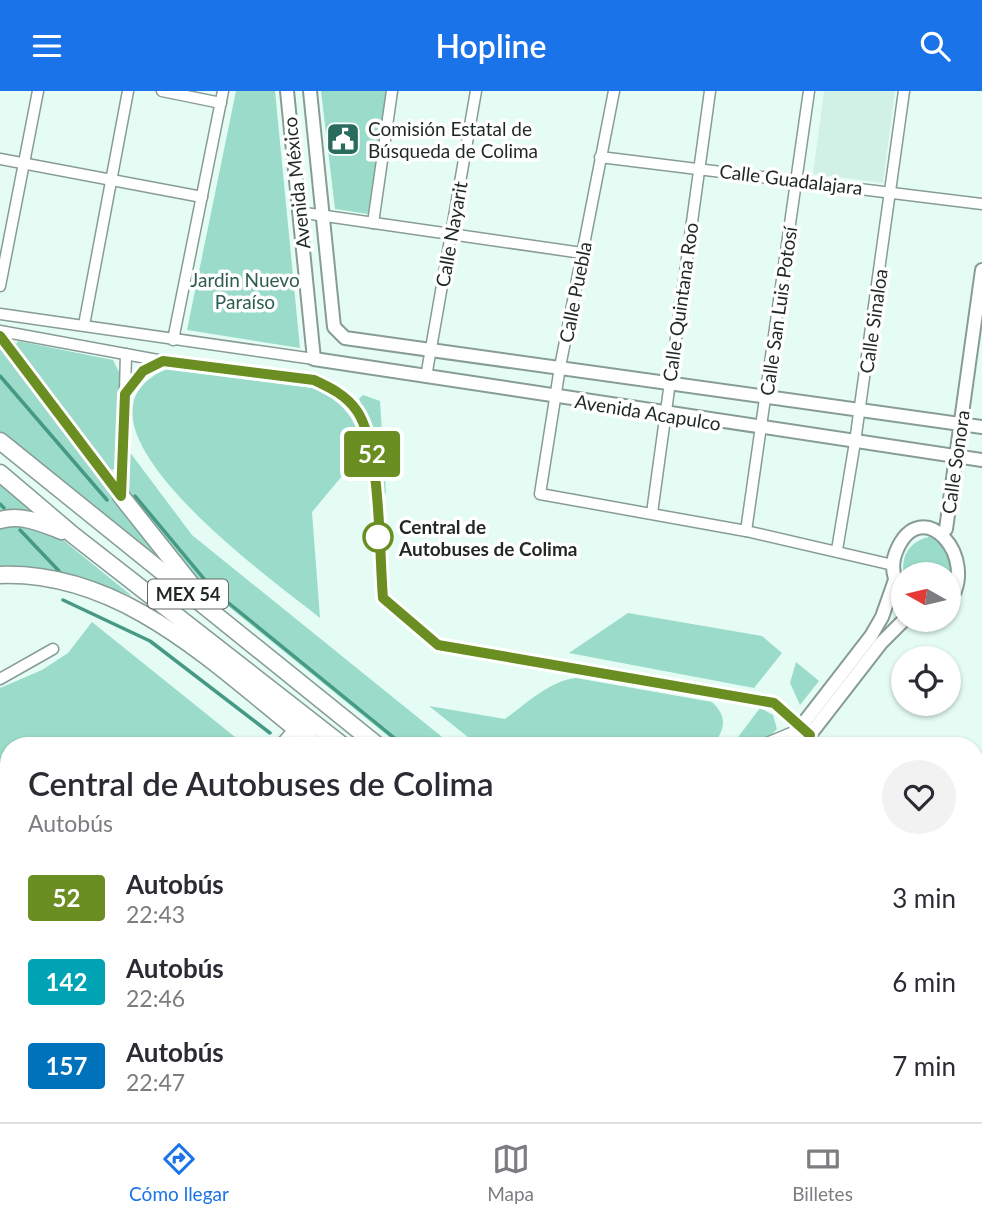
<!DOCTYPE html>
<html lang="es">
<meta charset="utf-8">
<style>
:root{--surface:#fff;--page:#f2f2f3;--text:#2b2b33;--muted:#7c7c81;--line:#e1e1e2;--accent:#1a73e8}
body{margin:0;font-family:Lato,sans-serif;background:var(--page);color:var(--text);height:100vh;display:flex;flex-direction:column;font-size:26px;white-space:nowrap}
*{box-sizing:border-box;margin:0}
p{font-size:23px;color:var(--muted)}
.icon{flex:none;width:38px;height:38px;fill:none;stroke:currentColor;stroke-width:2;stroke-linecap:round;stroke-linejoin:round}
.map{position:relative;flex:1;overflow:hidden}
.sheet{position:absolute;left:0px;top:646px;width:984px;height:387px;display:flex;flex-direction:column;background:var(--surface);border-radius:28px 28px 0 0;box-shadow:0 2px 5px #0004}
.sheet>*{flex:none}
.badge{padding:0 14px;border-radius:5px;font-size:24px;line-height:46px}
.needle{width:46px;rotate:278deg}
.buttons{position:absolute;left:891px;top:471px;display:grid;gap:14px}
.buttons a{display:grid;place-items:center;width:70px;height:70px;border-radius:50%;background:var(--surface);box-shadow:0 2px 5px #0004;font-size:35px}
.map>.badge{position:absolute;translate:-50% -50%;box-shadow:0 0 0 4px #fff}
.round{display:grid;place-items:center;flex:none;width:74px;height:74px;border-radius:37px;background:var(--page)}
.headline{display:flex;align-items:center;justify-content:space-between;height:119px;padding:0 28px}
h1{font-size:33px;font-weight:600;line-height:52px}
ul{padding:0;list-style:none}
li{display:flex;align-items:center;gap:21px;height:84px;padding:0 28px}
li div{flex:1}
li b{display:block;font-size:26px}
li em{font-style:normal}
li .badge{min-width:77px;font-weight:700;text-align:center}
header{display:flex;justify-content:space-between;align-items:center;height:91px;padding:0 28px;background:var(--accent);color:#fff;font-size:32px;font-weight:600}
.dock{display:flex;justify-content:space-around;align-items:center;height:98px;border-top:2px solid var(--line);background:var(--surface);font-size:19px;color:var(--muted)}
.dock a{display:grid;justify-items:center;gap:4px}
.dock .active{color:var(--accent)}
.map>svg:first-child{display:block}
.built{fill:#d1f1e7}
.green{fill:#9adcc9}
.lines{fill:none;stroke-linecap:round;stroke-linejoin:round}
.stream{stroke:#469985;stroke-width:3.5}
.minor-casing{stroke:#879c95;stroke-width:13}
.tertiary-casing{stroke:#879c95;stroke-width:16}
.trunk-casing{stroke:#879c95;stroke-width:19}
.minor{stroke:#fff;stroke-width:10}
.tertiary{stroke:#fff;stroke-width:12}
.trunk{stroke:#fff;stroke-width:16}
.line-casing{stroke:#fff;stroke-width:16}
.line{stroke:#6b8e23;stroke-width:10}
.stop-dot{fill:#fff;stroke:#6b8e23;stroke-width:3.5}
.labels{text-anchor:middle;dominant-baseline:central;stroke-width:7;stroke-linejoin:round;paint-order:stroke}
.shield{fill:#fff;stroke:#626866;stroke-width:2}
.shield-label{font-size:18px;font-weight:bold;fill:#1f2825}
.poi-label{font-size:19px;fill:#1f2825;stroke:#fff;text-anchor:start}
.street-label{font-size:19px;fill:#1f2825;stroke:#fff}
.park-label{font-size:19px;fill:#2d5e51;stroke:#fff}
.stop-label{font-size:19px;font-weight:bold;fill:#1f2825;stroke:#fff;text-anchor:start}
</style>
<header><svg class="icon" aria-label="menu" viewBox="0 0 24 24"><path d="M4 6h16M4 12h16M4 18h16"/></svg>Hopline<svg class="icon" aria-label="search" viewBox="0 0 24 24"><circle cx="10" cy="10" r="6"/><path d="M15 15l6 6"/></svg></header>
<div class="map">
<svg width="982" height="1031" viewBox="0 0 982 1031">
<rect width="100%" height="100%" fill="#e5fcf5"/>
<path class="built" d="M824,0h71l-12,92 -70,-9z"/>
<g class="green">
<path d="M236,0h39l25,257 -113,-18z"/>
<path d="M321,0h66l-19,123 -33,-5z"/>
<path d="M0,250l165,224 -165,-133z"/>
<path d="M18,250l95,19 7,14 -5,96 -6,-1 -95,-122z"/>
<path d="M167,278l145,19c31,13 46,31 50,64l-50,60 8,106c-43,-35 -274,-198 -153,-249z"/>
<path d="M363,304l17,6 6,93 -3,-1 -7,-57 -17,-37z"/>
<path d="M126,356l66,88 260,210h-53l-203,-165 -71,-91z"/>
<path d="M0,390l36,31 -25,-3 -11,3z"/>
<path d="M20,432l38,13 74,60 -50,-18 -82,-6v-45z"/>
<path d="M933,445l28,23 -12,32 -1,-17h-44c-4,-21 9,-35 29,-38z"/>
<path d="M628,522l134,23 20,17 -28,35 -185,-35z"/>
<path d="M92,531l153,123h-236v297l-9,10v-364l42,-18 26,-17z"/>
<path d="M796,571l23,19 -19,24 -10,-22z"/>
<path d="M576,587l136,24c16,15 13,27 1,43h-235l-49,-39 76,13c21,-15 44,-38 71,-41z"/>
<path d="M760,617l13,7 4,14 -16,16h-29z"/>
<path d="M306,1024h35l12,7h-52z"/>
<path d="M537,1024h28l-7,7h-26z"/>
<path d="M585,1024h189l10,7h-207z"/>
</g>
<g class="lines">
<g class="stream">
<path d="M0,285l107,124"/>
<path d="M135,405l80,96 188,153"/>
<path d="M0,413l4,4"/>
<path d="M20,439l39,41"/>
<path d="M63,509l87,41 120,92"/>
<path d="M737,1024l5,7"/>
<path d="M868,1024l10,7"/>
</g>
<g class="minor-casing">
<g id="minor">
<path d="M162,0l59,12"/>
<path d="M614,0l-54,276 -20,127 206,37 147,34"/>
<path d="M600,66l382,47"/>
<path d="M0,68l202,38"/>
<path d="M298,121l284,41"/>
<path d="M373,132l19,-132"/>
<path d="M0,195l38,-195"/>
<path d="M0,223l314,45"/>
<path d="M84,234l44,-234"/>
<path d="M0,240l163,30 151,19c20,9 39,20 49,41 17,36 17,133 20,177l55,47 336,58 29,28"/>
<path d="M173,249l50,-249"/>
<path d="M426,286l50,-286"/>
<path d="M125,301l1,-38"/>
<path d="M121,405l4,-102 18,-23 20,-10"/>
<path d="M652,422l58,-422"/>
<path d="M746,440l63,-440"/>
<path d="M837,459l18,-108 49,-351"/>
<path d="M0,588l53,-30"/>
<path d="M280,654l15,-17"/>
<path d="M0,980l9,-10"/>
<path d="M878,1024l10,7"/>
<path d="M168,1031l7,-7"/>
<path d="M977,1031l5,-41"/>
</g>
</g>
<g class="tertiary-casing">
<g id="tertiary">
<path d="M287,0l27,268 668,101"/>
<path d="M310,0l24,236 11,11 637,89"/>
<path d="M0,245l121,160"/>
<path d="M946,438l36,-259"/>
<path d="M903,502c-9,-12 -13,-26 -7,-41 25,-62 86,7 52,51"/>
<path d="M789,651l82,-106 11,-19 13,-37"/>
<path d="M802,654l79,-102 24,-24"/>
<path d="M0,1028l2,3"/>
<path d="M508,1031l6,-7"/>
<path d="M522,1031l5,-7"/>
</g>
</g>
<g class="trunk-casing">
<g id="trunk">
<path d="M0,350l377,304"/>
<path d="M0,382l73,62 269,210"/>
<path d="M121,405l77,97"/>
<path d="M0,429c22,-6 41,3 62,11"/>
<path d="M0,484c119,-4 208,83 295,153"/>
<path d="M289,631l27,23"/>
<path d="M770,654l24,-10"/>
<path d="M804,654l2,-5"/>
<path d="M794,1024l9,7"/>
<path d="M829,1024l9,7"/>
<path d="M478,1031l5,-7"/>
<path d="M570,1031l7,-7"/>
</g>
</g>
<use href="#minor" class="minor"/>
<use href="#tertiary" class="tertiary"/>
<use href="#trunk" class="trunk"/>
</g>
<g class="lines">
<g class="line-casing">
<path id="line" d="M0,245l121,160 4,-102 18,-23 20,-10 151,19c17,8 32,15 43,31 24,35 22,142 26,187l55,47 336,58 36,32"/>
</g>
<use href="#line" class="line"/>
</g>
<defs>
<g id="civic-square" transform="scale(1.75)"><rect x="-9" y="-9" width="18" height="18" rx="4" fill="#296b5c" stroke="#fff"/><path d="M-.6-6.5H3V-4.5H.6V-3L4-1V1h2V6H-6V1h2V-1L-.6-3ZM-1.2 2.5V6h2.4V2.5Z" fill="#fff"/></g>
</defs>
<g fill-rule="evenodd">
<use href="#civic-square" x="343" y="48"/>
</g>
<circle class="stop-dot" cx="378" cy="446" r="14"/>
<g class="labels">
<rect class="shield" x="148" y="488.5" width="80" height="29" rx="5"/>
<g class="shield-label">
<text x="188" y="503">MEX 54</text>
</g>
<g class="poi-label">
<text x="368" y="37">Comisión Estatal de<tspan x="368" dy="22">Búsqueda de Colima</tspan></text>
</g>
<g class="street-label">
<text transform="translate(791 88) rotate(7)">Calle Guadalajara</text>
<text transform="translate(296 92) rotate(-96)">Avenida México</text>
<text transform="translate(451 143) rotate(-80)">Calle Nayarit</text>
<text transform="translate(575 201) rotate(-79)">Calle Puebla</text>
<text transform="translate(680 211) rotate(-82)">Calle Quintana Roo</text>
<text transform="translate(778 220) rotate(-82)">Calle San Luis Potosí</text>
<text transform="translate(873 230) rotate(-82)">Calle Sinaloa</text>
<text transform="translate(648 321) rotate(9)">Avenida Acapulco</text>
<text transform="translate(955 371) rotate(-82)">Calle Sonora</text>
</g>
<g class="park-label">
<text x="245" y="188">Jardin Nuevo<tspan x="245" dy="22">Paraíso</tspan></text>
</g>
<g class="stop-label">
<text x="399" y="435">Central de<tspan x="399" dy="22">Autobuses de Colima</tspan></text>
</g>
</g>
</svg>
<div class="buttons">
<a><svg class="needle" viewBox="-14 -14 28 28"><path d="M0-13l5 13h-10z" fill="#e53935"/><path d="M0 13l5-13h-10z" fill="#7c7c81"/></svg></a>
<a><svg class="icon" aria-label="locate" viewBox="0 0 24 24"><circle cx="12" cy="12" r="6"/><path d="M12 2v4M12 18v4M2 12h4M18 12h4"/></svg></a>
</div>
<b class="badge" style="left:372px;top:363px;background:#6b8e23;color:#fff">52</b>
<section class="sheet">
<div class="headline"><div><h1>Central de Autobuses de Colima</h1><p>Autobús</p></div><a class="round"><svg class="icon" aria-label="heart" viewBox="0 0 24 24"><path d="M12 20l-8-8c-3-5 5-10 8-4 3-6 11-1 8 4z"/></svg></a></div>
<ul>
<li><span class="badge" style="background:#6b8e23;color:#fff">52</span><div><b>Autobús</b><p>22:43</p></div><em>3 min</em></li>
<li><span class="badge" style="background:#00a3b4;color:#fff">142</span><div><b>Autobús</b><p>22:46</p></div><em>6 min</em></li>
<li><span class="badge" style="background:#0072bc;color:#fff">157</span><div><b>Autobús</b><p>22:47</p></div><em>7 min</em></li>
</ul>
</section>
</div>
<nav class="dock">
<a class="active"><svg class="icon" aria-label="directions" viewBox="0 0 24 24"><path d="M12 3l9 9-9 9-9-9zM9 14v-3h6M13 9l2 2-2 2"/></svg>Cómo llegar</a>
<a><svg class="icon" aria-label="map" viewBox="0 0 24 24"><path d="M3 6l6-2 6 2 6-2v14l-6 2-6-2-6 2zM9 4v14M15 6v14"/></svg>Mapa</a>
<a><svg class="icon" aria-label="tickets" viewBox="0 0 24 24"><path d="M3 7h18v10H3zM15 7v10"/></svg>Billetes</a>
</nav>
